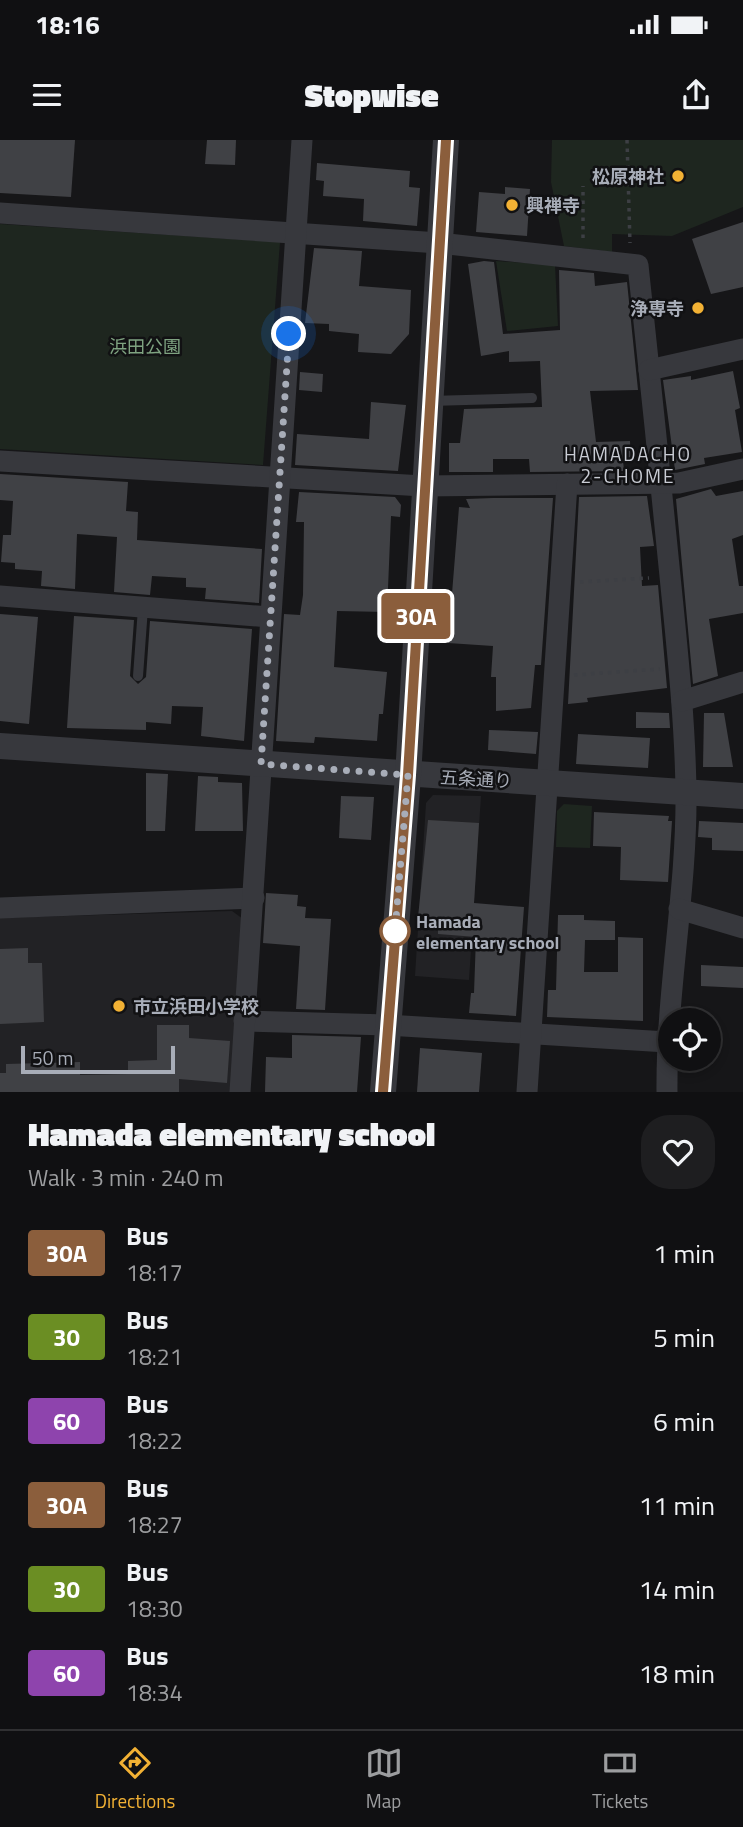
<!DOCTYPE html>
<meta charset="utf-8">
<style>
:root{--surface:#101012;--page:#1e1e20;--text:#f1f3f6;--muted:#9c9d9f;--line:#303032;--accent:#f2b134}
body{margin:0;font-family:"Titillium Web","Noto Sans JP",sans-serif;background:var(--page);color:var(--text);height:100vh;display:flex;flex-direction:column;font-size:26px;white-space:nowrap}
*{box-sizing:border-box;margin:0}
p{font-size:23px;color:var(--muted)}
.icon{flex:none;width:38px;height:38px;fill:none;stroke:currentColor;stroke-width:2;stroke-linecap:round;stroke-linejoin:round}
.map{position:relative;height:952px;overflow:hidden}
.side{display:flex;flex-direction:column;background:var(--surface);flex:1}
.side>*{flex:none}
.badge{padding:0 14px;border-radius:5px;font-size:24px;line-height:46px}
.tools{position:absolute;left:658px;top:868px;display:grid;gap:14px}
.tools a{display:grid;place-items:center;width:63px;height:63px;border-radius:50%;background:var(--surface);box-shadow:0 4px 10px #0003,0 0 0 2px var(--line);font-size:35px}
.scale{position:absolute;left:21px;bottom:18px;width:154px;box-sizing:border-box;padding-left:7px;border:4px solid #a8adb8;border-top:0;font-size:19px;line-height:24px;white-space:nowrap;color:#a8adb8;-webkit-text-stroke:5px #111113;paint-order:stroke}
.you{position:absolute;width:35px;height:35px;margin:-18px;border:5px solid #fff;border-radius:50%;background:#1a73e8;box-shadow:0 0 0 10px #1a73e833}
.map>.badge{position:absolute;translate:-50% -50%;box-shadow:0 0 0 4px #fff}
.round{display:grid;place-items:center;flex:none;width:74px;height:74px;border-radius:28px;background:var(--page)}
.overview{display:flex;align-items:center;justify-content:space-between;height:119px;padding:0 28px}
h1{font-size:33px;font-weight:800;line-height:52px}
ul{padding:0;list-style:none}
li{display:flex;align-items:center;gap:21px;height:84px;padding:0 28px}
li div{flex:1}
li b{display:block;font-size:26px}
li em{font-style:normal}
li .badge{min-width:77px;font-weight:700;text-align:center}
.status{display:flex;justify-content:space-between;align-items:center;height:49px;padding:0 35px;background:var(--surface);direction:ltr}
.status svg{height:19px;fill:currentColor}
header{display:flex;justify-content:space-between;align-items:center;height:91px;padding:0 28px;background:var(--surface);font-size:32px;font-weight:800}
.menu{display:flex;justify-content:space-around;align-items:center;height:98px;border-top:2px solid var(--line);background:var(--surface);font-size:19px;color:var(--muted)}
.menu a{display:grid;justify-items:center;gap:4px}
.menu .active{color:var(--accent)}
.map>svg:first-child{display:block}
.built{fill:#222225}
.green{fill:#1e261f}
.building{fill:#404145}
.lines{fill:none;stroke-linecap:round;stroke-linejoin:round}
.path{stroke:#3d3f44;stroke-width:3.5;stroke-dasharray:3.5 5;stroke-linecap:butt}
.service{stroke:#37383d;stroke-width:10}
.minor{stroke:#37383d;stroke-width:21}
.tertiary{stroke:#37383d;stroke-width:26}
.line-casing{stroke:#fff;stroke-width:16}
.line{stroke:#8b5e3c;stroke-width:10}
.walk{stroke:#a8adb8;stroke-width:7;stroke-dasharray:0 12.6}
.poi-dot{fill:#f2b134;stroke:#111113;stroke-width:2.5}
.stop-dot{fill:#fff;stroke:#8b5e3c;stroke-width:3.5}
.labels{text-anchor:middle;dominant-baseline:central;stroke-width:5;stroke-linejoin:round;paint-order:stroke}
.poi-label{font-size:18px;font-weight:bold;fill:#a8adb8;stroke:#111113;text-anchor:end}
.park-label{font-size:18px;fill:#7fa381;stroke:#111113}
.street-label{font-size:18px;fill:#a8adb8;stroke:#111113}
.stop-label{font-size:18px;font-weight:bold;fill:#a8adb8;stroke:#111113;text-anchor:start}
.neighbourhood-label{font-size:19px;letter-spacing:2px;fill:#c9ccd4;stroke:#111113}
</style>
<div class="status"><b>18:16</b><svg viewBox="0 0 49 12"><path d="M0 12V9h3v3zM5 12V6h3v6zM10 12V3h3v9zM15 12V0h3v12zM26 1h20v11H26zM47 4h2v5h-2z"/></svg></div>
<header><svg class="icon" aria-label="menu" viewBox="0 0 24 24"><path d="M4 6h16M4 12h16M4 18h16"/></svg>Stopwise<svg class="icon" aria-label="share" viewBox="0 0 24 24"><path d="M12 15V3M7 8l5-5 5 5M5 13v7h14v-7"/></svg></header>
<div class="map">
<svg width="743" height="952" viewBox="0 0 743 952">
<rect width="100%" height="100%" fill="#161618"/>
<g class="built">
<path d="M433,655l48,1 -12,184 -54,-4 11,-173z"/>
<path d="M232,771l11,8 -11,173h-232v-174z"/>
</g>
<g class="green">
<path d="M552,0h191v67l-71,29 -60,-2v18l-48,-6 -13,-64z"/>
<path d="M0,84l280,18 -17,223 -263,-16z"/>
<path d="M496,121l59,4 3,61 -51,5z"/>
<path d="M564,664l28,2 -2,42 -34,-1 1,-36z"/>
</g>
<g class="building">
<path d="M0,0h75l-4,57 -71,-4z"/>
<path d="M207,0h29l-1,25 -30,-1z"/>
<path d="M317,23l93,8 -1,16 11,1 -3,38 -54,-5 1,-22 -41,-3 1,-15 -8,-1z"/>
<path d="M505,47l25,2 -3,47 -51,-4 3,-40 26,2z"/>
<path d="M743,82v65l-32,7 -19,-55z"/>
<path d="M314,108l48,3 -3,35 52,4 -2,44 -18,20 -33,-2 1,-18 -30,-3v-7l-24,-1z"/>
<path d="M484,121l10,1 9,72 57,-4 -1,-60 35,3 1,13 32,-4 11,108 -48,1 6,51 34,-1 1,19h-8l1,11 -94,1 -1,-13h-36v13h-44v-29h11l4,-34 78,-2 -2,-46 -31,1v-11l-28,5 -13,-92z"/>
<path d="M733,231l7,37 -5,2 7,42 -38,6 1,6 -30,6 -12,-90 28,-4v4z"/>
<path d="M300,232l23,2 -1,18 -23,-2z"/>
<path d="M371,262l35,3 -8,66 -103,-6 2,-31 72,5z"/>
<path d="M0,334l128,8 -2,29 12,1 -1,28 125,9 -3,54 -54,-4 1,-11 -20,-1v-9l-34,-2 -2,19 -36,-3 3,-55 -40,-3 -2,55 -34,-3 1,-15 -27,-2v-6l-14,-1 2,-27h8l2,-34 -13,-1z"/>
<path d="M711,349l5,7 27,-5v44l-11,4 7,47h4v27l-34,6 9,57 -25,8 -17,-185z"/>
<path d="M299,352l96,5 6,8 -1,12 -9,-1 -4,96 -50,-1 -3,56 53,5 -4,42h-4l-2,27 -62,-4 -1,6 -38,-2 8,-127 16,1 3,-20 1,-73h-8z"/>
<path d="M647,356l7,50 -14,1 2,39 16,-1 9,103 -80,10 1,4 -20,2 11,-207z"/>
<path d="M493,358h60l-12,167h-6l-4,43 -35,3v-34h-5l2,-31 -45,-3 11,-136 11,1 -4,-9z"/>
<path d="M0,474l38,3 -9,107 -29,-3z"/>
<path d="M74,476l60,4 -4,56 8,8 8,-7 4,-56 102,8 -8,112 -43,-5 2,-29 -31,-1 -1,18 -25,-2v8l-79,-2z"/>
<path d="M636,572l33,1 1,15h-34z"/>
<path d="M704,573h20l9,54h-30z"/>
<path d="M489,590l49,2 -2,22 -48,-4z"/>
<path d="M578,594l72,4 -2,30 -72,-4z"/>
<path d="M146,633l22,1 -3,57h-19z"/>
<path d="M198,636l20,1v5l24,1 1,48h-48z"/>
<path d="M341,656l33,1 -3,43 -32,-2z"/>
<path d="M594,672l75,4 -1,5h4l-4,61 -48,-2 1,-33 -28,-1z"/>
<path d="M428,680l51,3 -5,80 50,4 -8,109 -47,-3 2,-20h3l2,-56 -38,-3v-6l-21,-1z"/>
<path d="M699,681l44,2v28l-31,-1v-12l-14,-1z"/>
<path d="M266,753l32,2 -1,11 9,1 -1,11 26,1 -6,91 -29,-1 4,-63 -37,-3z"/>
<path d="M558,775h26v5l31,1v19h-30l-1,32h34v-35l25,1v83l-96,-4 1,-27h8z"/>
<path d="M28,808v15h14l2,59 -44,2v-75z"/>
<path d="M701,825l42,2v21l-42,-2z"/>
<path d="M157,885h32v13l41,3 -3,42 -48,-4v13h-179v-19h6v-9l74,-2v13l48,-1v-13l29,-1z"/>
<path d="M292,895l69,2 -4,55h-92l1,-35 26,1z"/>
<path d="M420,908l62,5 -3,39h-62z"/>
</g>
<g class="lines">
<g class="path">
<path d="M627,0l3,103"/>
<path d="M583,98v-52"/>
<path d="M580,442l69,-4"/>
<path d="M574,535l86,-6"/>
</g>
<g class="service">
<path d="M430,261l102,-3"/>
<path d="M138,536l5,-68"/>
</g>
<g class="minor">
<path d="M0,73l439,30 199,22c11,104 22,207 32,311 7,71 15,143 16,216 1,100 -20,199 -19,300"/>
<path d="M649,230l94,-21"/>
<path d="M0,321l423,25 256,-3 64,-14"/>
<path d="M0,456l270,21"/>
<path d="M682,561l61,-19"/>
<path d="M0,768l254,-10"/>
<path d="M679,769l64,19"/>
<path d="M244,881l143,4 280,17"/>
<path d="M240,952l62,-952"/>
<path d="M527,952l40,-608"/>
</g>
<g class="tertiary">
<path d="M0,606l743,50"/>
<path d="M383,952l25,-316 38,-636"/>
</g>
</g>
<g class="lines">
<g class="line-casing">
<path id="line" d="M383,952l25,-317 38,-635"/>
</g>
<use href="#line" class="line"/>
<path class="walk" d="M289,194l-28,430 147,11 -13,156"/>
</g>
<g class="poi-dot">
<circle cx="678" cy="36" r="7"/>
<circle cx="512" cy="65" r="7"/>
<circle cx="698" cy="168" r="7"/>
<circle cx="119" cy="866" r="7"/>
</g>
<circle class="stop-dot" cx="395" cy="791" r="14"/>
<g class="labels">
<g class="poi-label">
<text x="664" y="36">松原神社</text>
<text x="526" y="65" text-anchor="start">興禅寺</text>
<text x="684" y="168">浄専寺</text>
<text x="133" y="866" text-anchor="start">市立浜田小学校</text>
</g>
<g class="park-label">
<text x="145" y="206">浜田公園</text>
</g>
<g class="street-label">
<text transform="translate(476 639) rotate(3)">五条通り</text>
</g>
<g class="stop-label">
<text x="416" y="781">Hamada<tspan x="416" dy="21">elementary school</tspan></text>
</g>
<g class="neighbourhood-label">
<text x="628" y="313">HAMADACHO<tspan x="628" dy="22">2-CHOME</tspan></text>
</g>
</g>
</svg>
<div class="tools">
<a><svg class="icon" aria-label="locate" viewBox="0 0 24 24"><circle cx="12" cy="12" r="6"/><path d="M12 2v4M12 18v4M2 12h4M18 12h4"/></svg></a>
</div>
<div class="scale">50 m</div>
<div class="you" style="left:289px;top:194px"></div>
<b class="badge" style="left:416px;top:476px;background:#8b5e3c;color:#fff">30A</b>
</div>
<section class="side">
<div class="overview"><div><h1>Hamada elementary school</h1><p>Walk · 3 min · 240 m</p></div><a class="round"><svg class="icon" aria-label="heart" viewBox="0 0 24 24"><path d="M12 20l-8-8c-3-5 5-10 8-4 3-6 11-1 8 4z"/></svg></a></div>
<ul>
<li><span class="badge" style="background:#8b5e3c;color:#fff">30A</span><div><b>Bus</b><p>18:17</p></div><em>1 min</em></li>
<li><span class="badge" style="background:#6b8e23;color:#fff">30</span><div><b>Bus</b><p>18:21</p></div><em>5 min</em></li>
<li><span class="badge" style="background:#8e44ad;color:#fff">60</span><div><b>Bus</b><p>18:22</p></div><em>6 min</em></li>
<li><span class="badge" style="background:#8b5e3c;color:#fff">30A</span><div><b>Bus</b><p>18:27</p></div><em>11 min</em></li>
<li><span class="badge" style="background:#6b8e23;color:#fff">30</span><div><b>Bus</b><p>18:30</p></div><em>14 min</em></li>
<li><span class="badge" style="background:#8e44ad;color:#fff">60</span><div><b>Bus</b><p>18:34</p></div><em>18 min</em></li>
</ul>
</section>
<nav class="menu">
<a class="active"><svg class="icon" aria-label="directions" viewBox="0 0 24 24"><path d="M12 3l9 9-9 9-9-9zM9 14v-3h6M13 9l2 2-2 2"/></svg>Directions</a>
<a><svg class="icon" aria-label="map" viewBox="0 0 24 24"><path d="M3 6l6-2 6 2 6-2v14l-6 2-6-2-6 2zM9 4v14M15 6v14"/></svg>Map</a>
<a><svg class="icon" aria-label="tickets" viewBox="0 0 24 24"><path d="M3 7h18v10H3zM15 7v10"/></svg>Tickets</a>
</nav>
